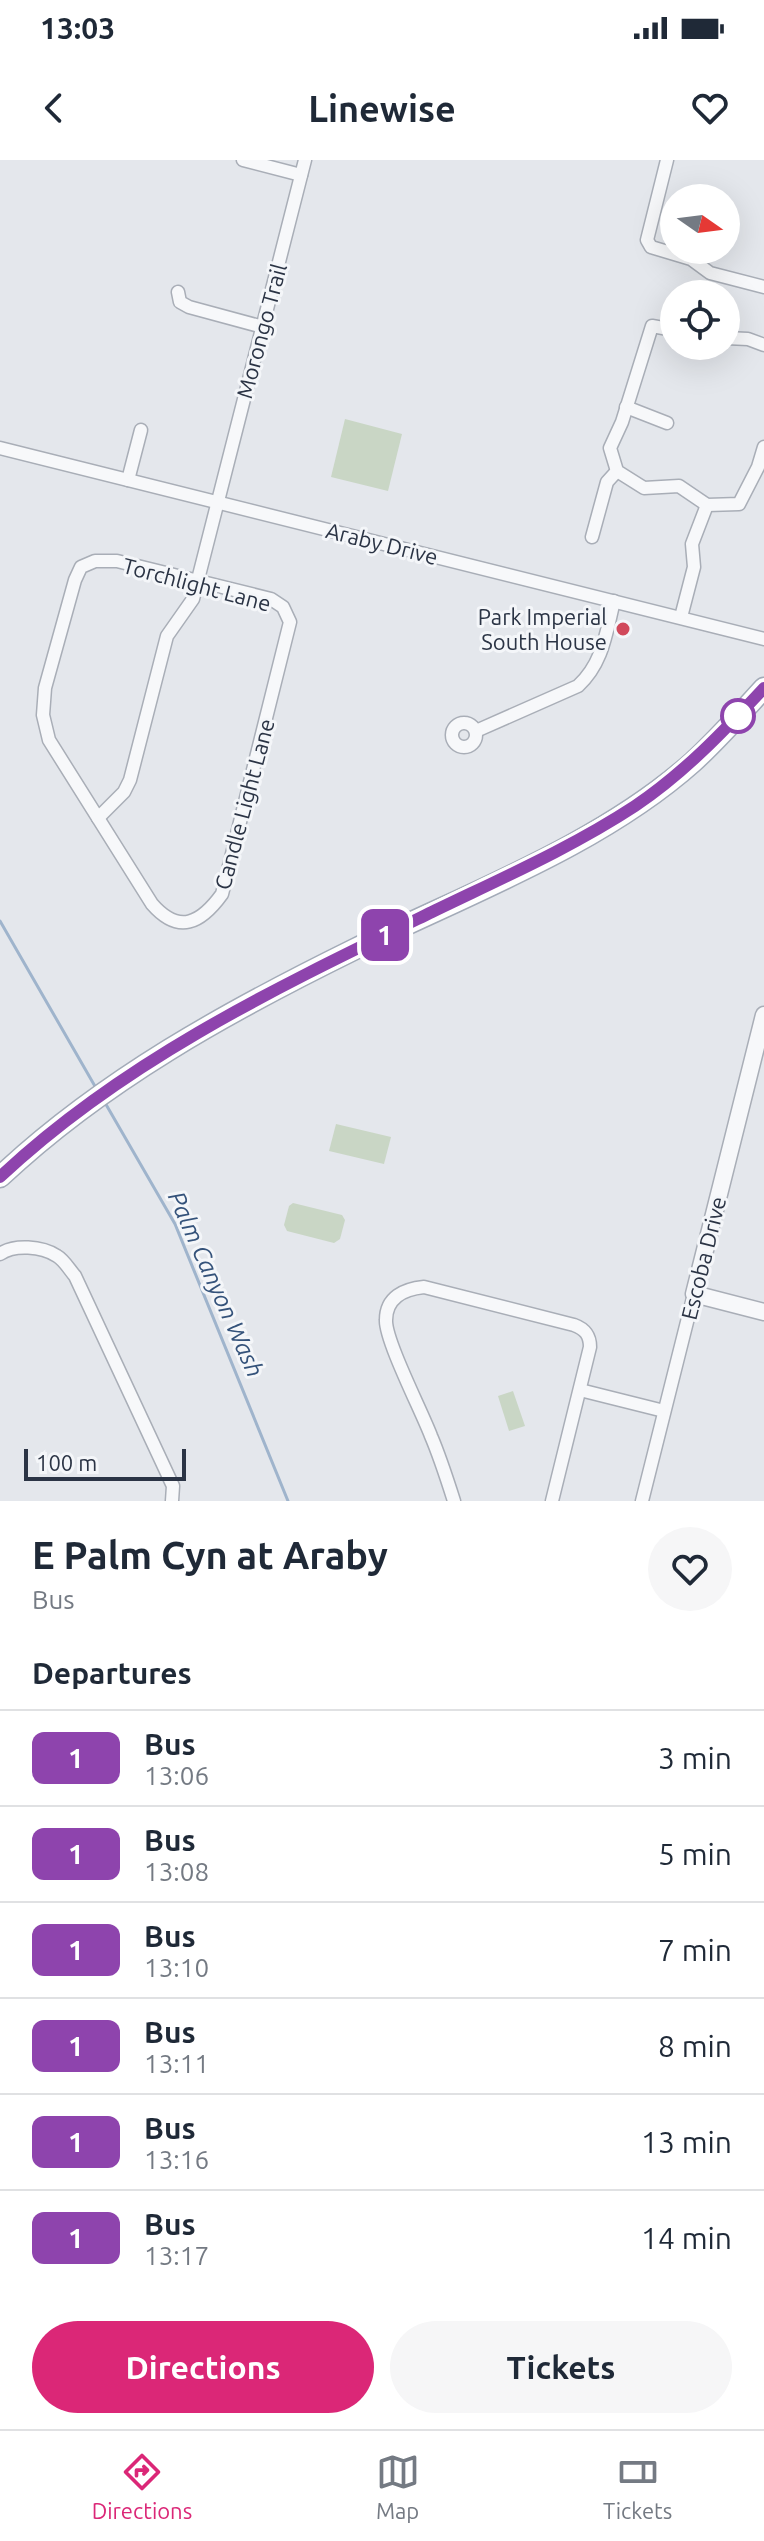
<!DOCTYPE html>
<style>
:root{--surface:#fff;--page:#f6f6f7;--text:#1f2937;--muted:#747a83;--line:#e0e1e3;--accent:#db2777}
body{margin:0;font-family:Ubuntu,sans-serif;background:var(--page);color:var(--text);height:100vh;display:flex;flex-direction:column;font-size:30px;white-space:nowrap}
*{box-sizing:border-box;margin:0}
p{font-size:26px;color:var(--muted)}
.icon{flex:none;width:44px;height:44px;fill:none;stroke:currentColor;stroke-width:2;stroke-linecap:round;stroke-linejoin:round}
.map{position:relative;height:1341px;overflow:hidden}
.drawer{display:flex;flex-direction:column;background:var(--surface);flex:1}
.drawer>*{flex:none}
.badge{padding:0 16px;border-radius:12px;font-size:28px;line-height:52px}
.needle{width:52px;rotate:104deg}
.tools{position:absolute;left:660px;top:24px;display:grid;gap:16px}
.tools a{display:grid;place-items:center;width:80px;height:80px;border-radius:50%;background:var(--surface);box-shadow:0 8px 32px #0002;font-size:40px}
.scale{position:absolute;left:24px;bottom:20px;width:162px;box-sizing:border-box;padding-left:8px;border:4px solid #2b3445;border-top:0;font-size:22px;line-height:28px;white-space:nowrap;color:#2b3445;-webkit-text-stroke:6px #f4f6f9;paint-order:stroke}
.map>.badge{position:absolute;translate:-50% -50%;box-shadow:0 0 0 4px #fff}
h2{padding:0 32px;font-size:30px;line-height:72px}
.round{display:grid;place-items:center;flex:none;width:84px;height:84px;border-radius:42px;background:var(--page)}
.headline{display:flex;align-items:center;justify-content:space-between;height:136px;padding:0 32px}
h1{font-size:38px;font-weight:700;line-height:60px}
.button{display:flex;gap:16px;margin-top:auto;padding:16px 32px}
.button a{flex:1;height:92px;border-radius:48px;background:var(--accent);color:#fff;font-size:32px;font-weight:700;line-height:92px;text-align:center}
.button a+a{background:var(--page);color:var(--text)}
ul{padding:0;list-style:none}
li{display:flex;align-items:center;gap:24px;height:96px;padding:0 32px;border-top:2px solid var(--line)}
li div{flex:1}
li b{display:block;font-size:30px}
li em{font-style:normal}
li .badge{min-width:88px;font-weight:700;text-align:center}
.status{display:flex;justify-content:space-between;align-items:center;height:56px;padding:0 40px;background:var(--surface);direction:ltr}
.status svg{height:22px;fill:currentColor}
header{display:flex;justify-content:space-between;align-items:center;height:104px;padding:0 32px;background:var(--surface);font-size:36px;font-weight:700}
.tabs{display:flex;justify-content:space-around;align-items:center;height:112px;border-top:2px solid var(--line);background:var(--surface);font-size:22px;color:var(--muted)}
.tabs a{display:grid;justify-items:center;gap:4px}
.tabs .current{color:var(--accent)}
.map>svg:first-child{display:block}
.green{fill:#c9d6c5}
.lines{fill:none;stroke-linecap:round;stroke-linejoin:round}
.stream{stroke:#9fb4cc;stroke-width:3}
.minor-casing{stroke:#a9aeb7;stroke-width:15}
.tertiary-casing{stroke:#a9aeb7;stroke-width:19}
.primary-casing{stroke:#a3abb8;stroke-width:23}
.minor{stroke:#f7f8fa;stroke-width:12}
.tertiary{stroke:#f7f8fa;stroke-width:16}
.primary{stroke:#fff;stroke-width:20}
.line-casing{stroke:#fff;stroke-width:18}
.line{stroke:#8e44ad;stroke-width:12}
.poi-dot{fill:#d1495b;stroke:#f4f6f9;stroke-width:3}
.stop-dot{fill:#fff;stroke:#8e44ad;stroke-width:4}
.labels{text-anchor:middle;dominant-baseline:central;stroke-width:6;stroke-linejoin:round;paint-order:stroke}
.street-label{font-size:22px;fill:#2b3445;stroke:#f4f6f9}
.poi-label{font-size:22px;fill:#2b3445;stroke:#f4f6f9;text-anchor:end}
.water-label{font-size:24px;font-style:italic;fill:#34527a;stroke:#f4f6f9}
</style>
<div class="status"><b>13:03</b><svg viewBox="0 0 49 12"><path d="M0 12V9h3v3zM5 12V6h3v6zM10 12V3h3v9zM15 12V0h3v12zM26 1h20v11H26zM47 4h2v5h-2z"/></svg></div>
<header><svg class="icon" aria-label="back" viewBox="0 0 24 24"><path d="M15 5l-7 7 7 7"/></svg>Linewise<svg class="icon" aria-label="heart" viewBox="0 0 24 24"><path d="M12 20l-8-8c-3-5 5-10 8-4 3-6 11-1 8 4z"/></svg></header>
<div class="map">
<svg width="764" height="1341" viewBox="0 0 764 1341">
<rect width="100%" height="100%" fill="#e4e7ec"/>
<g class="green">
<path d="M345,259l57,15 -14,57 -57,-14z"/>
<path d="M336,964l55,13 -7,27 -55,-13z"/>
<path d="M293,1043l49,12 3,5 -5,19 -6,4 -47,-12 -3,-6 5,-19z"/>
<path d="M513,1231l12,35 -16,5 -11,-35z"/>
</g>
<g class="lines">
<g class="stream">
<path d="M0,761l96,167"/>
<path d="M104,941l71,123 113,277"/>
</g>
<g class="minor-casing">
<g id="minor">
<path d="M243,0l58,15"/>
<path d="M667,0l-20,80 4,7 40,12 19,14 54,14"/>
<path d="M178,132l2,10 9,5 74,20"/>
<path d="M674,170l-22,-4 -30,96 -12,26 7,23 27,17 35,-2 28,19 32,-1 19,-37 6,-20"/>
<path d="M726,178l22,1 16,6"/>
<path d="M626,247l41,16"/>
<path d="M0,288l764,191"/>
<path d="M128,320l13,-50"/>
<path d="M592,377l15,-55 10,-11"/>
<path d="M95,401h22l154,38 12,8 7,15 -68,272c-21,29 -43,41 -70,10l-103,-164 -6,-25 2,-27 30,-108 6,-13z"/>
<path d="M681,457l13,-50 -2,-23 15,-39"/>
<circle cx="464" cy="575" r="12"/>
<path d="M476,571l102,-45c25,-23 28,-53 36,-85"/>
<path d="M98,658l26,-26 6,-12 37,-144 26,-37 112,-439"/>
<path d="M0,1094c14,-10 42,-8 57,2 7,4 12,13 18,20l98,210 -1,15"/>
<path d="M580,1230l84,21"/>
<path d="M454,1341c-7,-22 -14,-44 -23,-65 -9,-24 -46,-96 -45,-116 0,-23 18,-31 38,-33l150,38c11,4 16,10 16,22l-38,154"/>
<path d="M642,1341l52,-207"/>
</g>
</g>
<g class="tertiary-casing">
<path id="tertiary" d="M764,855l-70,279 70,18"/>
</g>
<g class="primary-casing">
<path id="primary" d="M0,1017c103,-97 229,-166 355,-228 112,-55 245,-104 338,-187 25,-23 48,-49 71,-74"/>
</g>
<use href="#minor" class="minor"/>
<use href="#tertiary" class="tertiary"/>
<use href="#primary" class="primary"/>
</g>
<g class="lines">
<g class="line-casing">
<path id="line" d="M0,1017c124,-117 280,-191 432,-265 68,-33 139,-64 203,-106 49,-33 89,-75 129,-118"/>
</g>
<use href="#line" class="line"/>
</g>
<circle class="poi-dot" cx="623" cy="469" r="8"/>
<circle class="stop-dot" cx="738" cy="556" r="16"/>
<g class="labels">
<g class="street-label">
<text transform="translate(261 171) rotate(-75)">Morongo Trail</text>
<text transform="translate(382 383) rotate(14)">Araby Drive</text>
<text transform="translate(197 424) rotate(15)">Torchlight Lane</text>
<text transform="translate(244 644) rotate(-75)">Candle Light Lane</text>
<text transform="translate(703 1098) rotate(-76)">Escoba Drive</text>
</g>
<g class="poi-label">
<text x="607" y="456">Park Imperial<tspan x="607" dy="25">South House</tspan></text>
</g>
<g class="water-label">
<text transform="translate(216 1124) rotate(66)">Palm Canyon Wash</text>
</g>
</g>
</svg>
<div class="tools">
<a><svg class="needle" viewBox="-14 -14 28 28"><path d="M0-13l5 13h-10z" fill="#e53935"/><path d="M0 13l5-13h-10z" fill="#747a83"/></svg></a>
<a><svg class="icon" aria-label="locate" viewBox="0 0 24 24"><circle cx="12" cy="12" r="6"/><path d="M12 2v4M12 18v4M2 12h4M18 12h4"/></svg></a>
</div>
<div class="scale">100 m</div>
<b class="badge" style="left:385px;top:775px;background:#8e44ad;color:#fff">1</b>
</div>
<section class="drawer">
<div class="headline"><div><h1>E Palm Cyn at Araby</h1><p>Bus</p></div><a class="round"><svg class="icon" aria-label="heart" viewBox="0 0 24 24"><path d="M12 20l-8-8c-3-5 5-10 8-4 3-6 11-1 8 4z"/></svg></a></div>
<h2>Departures</h2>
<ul>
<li><span class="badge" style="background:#8e44ad;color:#fff">1</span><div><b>Bus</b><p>13:06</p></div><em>3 min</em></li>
<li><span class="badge" style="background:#8e44ad;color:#fff">1</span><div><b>Bus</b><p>13:08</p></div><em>5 min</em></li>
<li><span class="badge" style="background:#8e44ad;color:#fff">1</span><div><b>Bus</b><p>13:10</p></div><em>7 min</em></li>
<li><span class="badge" style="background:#8e44ad;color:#fff">1</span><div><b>Bus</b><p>13:11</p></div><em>8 min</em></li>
<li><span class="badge" style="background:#8e44ad;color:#fff">1</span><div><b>Bus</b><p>13:16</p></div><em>13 min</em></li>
<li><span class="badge" style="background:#8e44ad;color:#fff">1</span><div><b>Bus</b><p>13:17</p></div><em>14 min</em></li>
</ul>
<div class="button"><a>Directions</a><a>Tickets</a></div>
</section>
<nav class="tabs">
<a class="current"><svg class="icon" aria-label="directions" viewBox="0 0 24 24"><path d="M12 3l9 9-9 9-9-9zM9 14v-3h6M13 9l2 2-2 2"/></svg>Directions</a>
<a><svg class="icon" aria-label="map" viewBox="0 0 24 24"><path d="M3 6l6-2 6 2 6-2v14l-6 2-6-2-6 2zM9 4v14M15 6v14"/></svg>Map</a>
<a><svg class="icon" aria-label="tickets" viewBox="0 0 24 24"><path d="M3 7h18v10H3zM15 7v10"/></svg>Tickets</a>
</nav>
